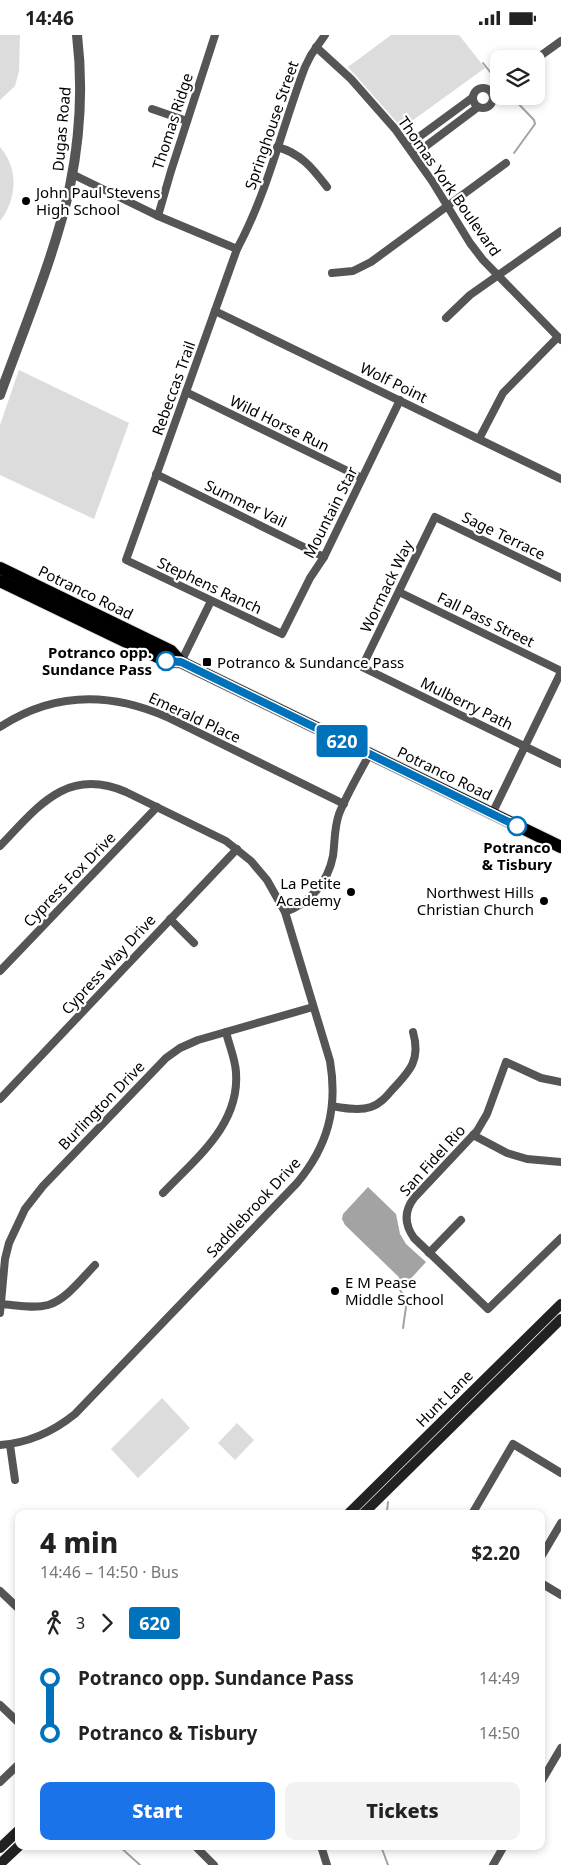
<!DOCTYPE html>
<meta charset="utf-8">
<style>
:root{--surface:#fff;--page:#f2f2f2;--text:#222;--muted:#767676;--accent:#1a73e8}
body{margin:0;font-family:"Noto Sans",sans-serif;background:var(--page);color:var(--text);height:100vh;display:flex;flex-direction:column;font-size:19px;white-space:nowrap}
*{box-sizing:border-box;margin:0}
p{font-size:16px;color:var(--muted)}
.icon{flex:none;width:28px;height:28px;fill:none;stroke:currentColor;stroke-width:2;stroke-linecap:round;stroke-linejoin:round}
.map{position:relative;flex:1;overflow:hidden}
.drawer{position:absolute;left:15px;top:1475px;width:530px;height:340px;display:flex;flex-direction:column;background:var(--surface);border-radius:10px;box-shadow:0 2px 8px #0003}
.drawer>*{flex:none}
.badge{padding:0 10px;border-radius:4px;font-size:18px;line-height:32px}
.buttons{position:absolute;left:490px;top:15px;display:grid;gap:10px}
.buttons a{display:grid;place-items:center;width:55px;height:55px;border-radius:10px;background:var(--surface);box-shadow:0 2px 8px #0003;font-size:25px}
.map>.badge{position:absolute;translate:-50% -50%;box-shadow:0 0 0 2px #fff}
.legs{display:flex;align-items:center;gap:8px;height:55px;padding:0 25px;font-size:16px}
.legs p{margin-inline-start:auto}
.head{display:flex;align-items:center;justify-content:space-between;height:85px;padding:0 25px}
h1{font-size:28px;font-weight:800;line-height:38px}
.cta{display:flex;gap:10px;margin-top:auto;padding:10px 25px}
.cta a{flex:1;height:58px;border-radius:10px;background:var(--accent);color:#fff;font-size:20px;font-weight:800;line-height:58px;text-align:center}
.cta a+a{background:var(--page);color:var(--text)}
ul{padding:0 25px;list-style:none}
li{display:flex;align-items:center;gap:18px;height:55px;font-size:19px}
li i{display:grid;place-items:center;width:8px;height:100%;margin:0 6px;background:currentColor}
li i::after{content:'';width:12px;height:12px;margin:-6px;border:4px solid;border-radius:50%;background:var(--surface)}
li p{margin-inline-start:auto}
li:first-child i{background:linear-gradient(#0000 50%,currentColor 0)}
li:last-child i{background:linear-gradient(currentColor 50%,#0000 0)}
.status{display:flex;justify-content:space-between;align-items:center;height:35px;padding:0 25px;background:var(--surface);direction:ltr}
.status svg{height:14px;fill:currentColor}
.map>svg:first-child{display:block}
.green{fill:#dcdcdc}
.water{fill:#a3a3a3}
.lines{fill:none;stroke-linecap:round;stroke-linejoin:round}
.stream{stroke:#a3a3a3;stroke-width:2}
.primary-casing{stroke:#dbdbdb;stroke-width:14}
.minor{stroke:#555;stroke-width:8}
.tertiary{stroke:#555;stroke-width:10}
.secondary{stroke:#222;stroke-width:10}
.primary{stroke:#000;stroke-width:12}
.line-1-casing{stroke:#fff;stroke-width:11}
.line-1{stroke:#0072bc;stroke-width:8}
.poi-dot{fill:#000;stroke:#fff;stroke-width:2}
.stop-1-dot{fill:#fff;stroke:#0072bc;stroke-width:2.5}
.labels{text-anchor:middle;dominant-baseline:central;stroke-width:4.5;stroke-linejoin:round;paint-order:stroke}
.street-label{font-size:15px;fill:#000;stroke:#fff}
.poi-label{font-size:15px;fill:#000;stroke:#fff;text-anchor:start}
.stop-label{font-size:15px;font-weight:bold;fill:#000;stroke:#fff;text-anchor:end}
</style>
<div class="status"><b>14:46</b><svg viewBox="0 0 49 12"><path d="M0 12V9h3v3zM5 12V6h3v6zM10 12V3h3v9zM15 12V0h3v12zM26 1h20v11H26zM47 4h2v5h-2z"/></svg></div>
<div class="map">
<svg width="561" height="1830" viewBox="0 0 561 1830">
<rect width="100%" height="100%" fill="#fff"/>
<g class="green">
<path d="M0,0h20l-1,36 -4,15 -15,14z"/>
<path d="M391,0h68l26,33 -83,60 -54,-61z"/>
<path d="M0,112c19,22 17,52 0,74z"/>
<path d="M19,335l110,53 -35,96 -94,-44v-50z"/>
<path d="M162,1363l28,30 -52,50 -27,-29z"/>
<path d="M237,1388l17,17 -19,20 -17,-17z"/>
</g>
<path class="water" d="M368,1152l28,27 4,20 6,10 20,18 -20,22 -61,-59 -3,-6 1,-5z"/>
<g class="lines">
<g class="stream">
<path d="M483,28l12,15"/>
<path d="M511,61l23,24 1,4 -21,29"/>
<path d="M400,1243l-4,3 1,5 10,14 -4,28"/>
<path d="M384,1479l3,-3 1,-9"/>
<path d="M119,1811l21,19"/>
<path d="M381,1811l7,19"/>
</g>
<g class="primary-casing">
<g id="primary">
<path d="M0,533l171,83 10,11 380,185"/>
<path d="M0,546l166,80 15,1"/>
</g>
</g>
<g class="minor">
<path d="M325,0l-14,20 -6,12c-23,60 -37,125 -68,182l-111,311 156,74 28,-56 14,-21 76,-157"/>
<path d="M316,12l35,32 44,50 37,52 38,62 13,17 78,80"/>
<path d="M536,24l25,-18"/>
<circle cx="483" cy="63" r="10"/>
<path d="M152,74l35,12"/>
<path d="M408,110l64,-47"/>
<path d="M277,112c24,6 36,22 50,40"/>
<path d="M414,120l64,-48"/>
<path d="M72,139l86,42 79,33"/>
<path d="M158,181l13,-45 44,-136"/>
<path d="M332,238l21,-2 18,-9 135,-99"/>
<path d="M215,276l346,168"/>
<path d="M446,283l24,-23 91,-64"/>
<path d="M186,357l176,86"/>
<path d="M479,404l24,-46 55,-56"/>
<path d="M156,439l168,83"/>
<path d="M561,543l-126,-61 -73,150 199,97"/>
<path d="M399,557l162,79"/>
<path d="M181,627l30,-61"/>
<path d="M0,692c53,-35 110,-35 167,-10l177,87"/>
<path d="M492,779l69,-142"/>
<path d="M0,811c37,-38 66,-80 126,-54l100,49 25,20 16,19 18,32 45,149c8,47 -2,85 -33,122l-222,231c-21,17 -47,29 -75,31"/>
<path d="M285,877c25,-9 43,-30 48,-56 2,-14 1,-28 6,-42 8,-20 20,-40 30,-59"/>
<path d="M170,884l24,24"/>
<path d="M0,936l157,-164"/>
<path d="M561,1047l-20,-4 -35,-16 -19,52 -10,17 -63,67c-10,13 -10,26 0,40l74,71 73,-71"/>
<path d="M0,1064l237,-250"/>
<path d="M332,1071c12,2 27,5 39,1 9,-3 15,-10 21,-17 18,-19 29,-30 21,-58"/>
<path d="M473,1100l34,18 20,6 34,3"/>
<path d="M163,1158c33,-35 77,-68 73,-121 -1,-14 -7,-27 -10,-40"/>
<path d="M429,1218l32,-33"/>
<path d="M1,1269c15,1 32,5 47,1 18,-5 34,-27 47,-40"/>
<path d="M0,1278l5,-54 4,-16 16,-34 18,-23 123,-128 14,-10 18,-8 115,-33"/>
<path d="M10,1410l5,35"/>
<path d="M472,1479l41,-70 48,29"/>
<path d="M541,1522l20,-34"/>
<path d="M541,1548l20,12"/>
<path d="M0,1556l19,18"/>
<path d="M0,1670l19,18"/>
<path d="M0,1747l19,-18"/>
<path d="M541,1747l20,-34"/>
<path d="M195,1811l19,19"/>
<path d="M321,1811l6,19"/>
<path d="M493,1830l11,-19"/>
</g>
<path class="tertiary" d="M0,360c24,-67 55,-140 70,-209 10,-49 13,-101 7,-151"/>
<g class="secondary">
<path d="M348,1479l213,-210"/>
<path d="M363,1479l198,-195"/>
<path d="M0,1813l19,-18"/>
<path d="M0,1829l19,-18"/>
</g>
<use href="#primary" class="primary"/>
</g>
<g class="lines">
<g class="line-1-casing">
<path id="line-1" d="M166,626l15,1 336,164"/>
</g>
<use href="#line-1" class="line-1"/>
</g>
<g class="poi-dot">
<circle cx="26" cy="166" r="5"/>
<rect x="202" y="622" width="10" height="10" rx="2.5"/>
<circle cx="351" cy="857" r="5"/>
<circle cx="544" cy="866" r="5"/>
<circle cx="335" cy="1256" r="5"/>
</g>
<g class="stop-1-dot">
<circle cx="166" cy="626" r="9"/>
<circle cx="517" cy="791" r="9"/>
</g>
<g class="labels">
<g class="street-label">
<text transform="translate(172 86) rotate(-72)">Thomas Ridge</text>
<text transform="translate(271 90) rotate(-71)">Springhouse Street</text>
<text transform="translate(61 94) rotate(-85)">Dugas Road</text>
<text transform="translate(450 151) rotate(55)">Thomas York Boulevard</text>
<text transform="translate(394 347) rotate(26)">Wolf Point</text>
<text transform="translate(173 353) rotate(-70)">Rebeccas Trail</text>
<text transform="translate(280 388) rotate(26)">Wild Horse Run</text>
<text transform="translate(246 468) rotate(26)">Summer Vail</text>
<text transform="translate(330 477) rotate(-63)">Mountain Star</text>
<text transform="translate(504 500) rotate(26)">Sage Terrace</text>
<text transform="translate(210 550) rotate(25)">Stephens Ranch</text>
<text transform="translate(386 551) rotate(-64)">Wormack Way</text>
<text transform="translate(86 557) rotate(26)">Potranco Road</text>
<text transform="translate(486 584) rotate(26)">Fall Pass Street</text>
<text transform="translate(467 668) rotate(26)">Mulberry Path</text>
<text transform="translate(195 682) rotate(25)">Emerald Place</text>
<text transform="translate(445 738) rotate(26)">Potranco Road</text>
<text transform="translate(69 844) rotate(-46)">Cypress Fox Drive</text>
<text transform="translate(108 929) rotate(-47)">Cypress Way Drive</text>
<text transform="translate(101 1070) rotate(-46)">Burlington Drive</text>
<text transform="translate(432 1125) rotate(-48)">San Fidel Rio</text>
<text transform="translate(253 1172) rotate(-47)">Saddlebrook Drive</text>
<text transform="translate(444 1363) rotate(-45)">Hunt Lane</text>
</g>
<g class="poi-label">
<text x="36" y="157">John Paul Stevens<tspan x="36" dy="17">High School</tspan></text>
<text x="217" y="627">Potranco &amp; Sundance Pass</text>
<text x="341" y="848" text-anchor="end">La Petite<tspan x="341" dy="17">Academy</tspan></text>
<text x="534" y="857" text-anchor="end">Northwest Hills<tspan x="534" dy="17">Christian Church</tspan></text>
<text x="345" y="1247">E M Pease<tspan x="345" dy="17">Middle School</tspan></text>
</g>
<g class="stop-label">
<text x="152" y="617">Potranco opp.<tspan x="152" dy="17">Sundance Pass</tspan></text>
<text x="517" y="812" text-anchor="middle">Potranco<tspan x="517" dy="17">&amp; Tisbury</tspan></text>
</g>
</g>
</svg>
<div class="buttons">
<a><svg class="icon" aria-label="layers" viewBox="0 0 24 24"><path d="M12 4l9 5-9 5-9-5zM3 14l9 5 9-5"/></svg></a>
</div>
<b class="badge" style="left:342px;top:706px;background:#0072bc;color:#fff">620</b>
<section class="drawer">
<div class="head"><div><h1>4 min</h1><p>14:46 – 14:50 · Bus</p></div><b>$2.20</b></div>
<div class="legs"><svg class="icon" aria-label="walk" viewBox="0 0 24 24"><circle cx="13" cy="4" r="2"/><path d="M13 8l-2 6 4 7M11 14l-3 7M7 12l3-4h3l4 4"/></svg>3<svg class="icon" aria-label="forward" viewBox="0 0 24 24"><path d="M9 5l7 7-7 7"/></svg><b class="badge" style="background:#0072bc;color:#fff">620</b></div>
<ul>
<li><i style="color:#0072bc"></i><b>Potranco opp. Sundance Pass</b><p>14:49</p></li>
<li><i style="color:#0072bc"></i><b>Potranco &amp; Tisbury</b><p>14:50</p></li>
</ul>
<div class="cta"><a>Start</a><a>Tickets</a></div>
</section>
</div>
